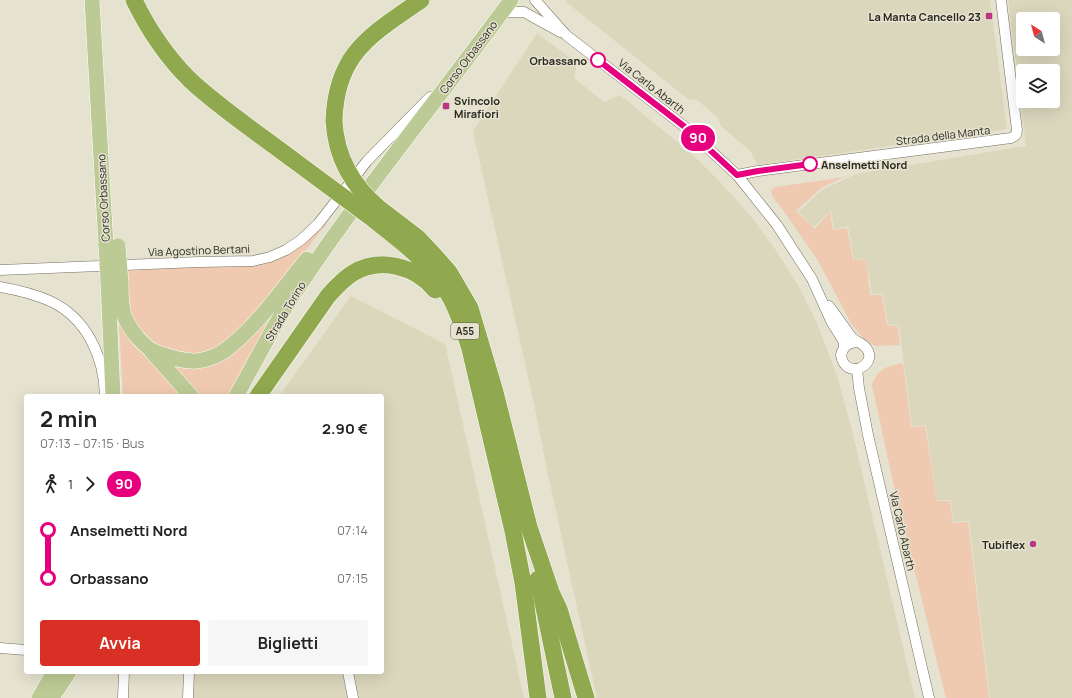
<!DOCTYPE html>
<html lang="it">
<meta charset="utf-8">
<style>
:root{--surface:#fff;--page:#f6f6f6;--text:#222;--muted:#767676;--accent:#d93025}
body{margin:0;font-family:Manrope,sans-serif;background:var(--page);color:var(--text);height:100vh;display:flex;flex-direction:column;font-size:15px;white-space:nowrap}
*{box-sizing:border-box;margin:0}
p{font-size:13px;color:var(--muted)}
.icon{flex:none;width:22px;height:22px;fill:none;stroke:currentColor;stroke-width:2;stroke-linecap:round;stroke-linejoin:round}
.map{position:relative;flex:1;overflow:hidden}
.details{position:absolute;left:24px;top:394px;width:360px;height:280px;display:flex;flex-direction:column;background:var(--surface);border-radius:4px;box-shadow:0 4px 16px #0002}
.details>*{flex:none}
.badge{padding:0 8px;border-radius:13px;font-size:14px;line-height:26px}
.needle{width:26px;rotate:324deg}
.buttons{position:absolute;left:1016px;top:12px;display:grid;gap:8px}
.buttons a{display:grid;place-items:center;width:44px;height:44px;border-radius:4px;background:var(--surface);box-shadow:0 4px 16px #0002;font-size:20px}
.map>.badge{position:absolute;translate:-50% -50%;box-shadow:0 0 0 2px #fff}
.legs{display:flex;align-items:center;gap:6px;height:44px;padding:0 16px;font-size:13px}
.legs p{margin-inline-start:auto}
.summary{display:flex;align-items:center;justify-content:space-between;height:68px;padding:0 16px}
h1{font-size:22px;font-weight:700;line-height:30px}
.primary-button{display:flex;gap:8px;margin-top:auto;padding:8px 16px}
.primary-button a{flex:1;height:46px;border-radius:4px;background:var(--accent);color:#fff;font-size:16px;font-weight:700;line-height:46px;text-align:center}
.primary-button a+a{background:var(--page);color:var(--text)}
ul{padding:0 16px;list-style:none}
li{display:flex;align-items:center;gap:14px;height:48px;font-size:15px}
li i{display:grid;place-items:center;width:6px;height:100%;margin:0 5px;background:currentColor}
li i::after{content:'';width:10px;height:10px;margin:-5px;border:3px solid;border-radius:50%;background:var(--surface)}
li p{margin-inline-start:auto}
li:first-child i{background:linear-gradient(#0000 50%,currentColor 0)}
li:last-child i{background:linear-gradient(currentColor 50%,#0000 0)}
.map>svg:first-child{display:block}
.built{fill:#dbd7bd;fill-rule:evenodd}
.green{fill:#efc9b0}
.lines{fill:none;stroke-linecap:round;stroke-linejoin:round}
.minor-casing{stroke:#726f5e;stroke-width:11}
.primary-casing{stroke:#fff;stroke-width:16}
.motorway-casing{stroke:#fff;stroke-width:18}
.minor{stroke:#fff;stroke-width:10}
.primary{stroke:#bccb95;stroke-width:15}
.motorway{stroke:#90a94e;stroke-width:17}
.primary-bridge-casing{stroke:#fff;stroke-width:16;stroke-linecap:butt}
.motorway-bridge-casing{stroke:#fff;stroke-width:18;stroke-linecap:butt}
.primary-bridge{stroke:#bccb95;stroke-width:15}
.motorway-bridge{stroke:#90a94e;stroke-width:17}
.line-1-casing{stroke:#fff;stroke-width:9}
.line-1{stroke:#e6007e;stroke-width:6}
.poi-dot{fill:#ba3880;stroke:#e5e2cf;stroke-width:1.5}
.stop-1-dot{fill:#fff;stroke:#e6007e;stroke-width:2}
.labels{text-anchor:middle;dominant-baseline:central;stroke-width:3;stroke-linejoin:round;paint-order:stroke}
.shield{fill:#e5e2cf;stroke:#616055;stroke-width:1}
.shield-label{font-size:10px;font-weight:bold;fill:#292821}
.poi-label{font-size:11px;font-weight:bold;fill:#292821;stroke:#e5e2cf;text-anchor:end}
.street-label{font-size:11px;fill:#292821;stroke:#e5e2cf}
.stop-label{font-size:11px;font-weight:bold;fill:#292821;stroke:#e5e2cf;text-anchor:end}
</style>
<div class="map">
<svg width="1072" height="698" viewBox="0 0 1072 698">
<rect width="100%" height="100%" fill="#e5e2cf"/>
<g class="built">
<path d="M567,0h423l17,129 -249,36 -7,-13 -30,-26 -3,-8 -21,-18 -9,-1 -122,-97z"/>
<path d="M1008,0h64v698h-82l-21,-177 -16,1 -2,-22h-14l-11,-75 -14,1 -13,-101 -11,-1 -5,-30h-11l-6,-35 -12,1 -6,-34 -14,3 -3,-19 -17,17 -16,-15 24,-22 34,-16 170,-28zM1023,19h30v30h-30zM1023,71h30v30h-30z"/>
<path d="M537,33l40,30 -3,15 30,24 16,-7 73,60 28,28 29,32 25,34 23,36 19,38 20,53 15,54 63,268h-318l-49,-223 -14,-71 -61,-273z"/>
<path d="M351,296l94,48 79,354h-331l-1,-26h190v-276h-103z"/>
</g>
<g class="green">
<path d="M844,177l-23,11 -25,23 19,18 15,-17 3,18 14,-2 6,32h13l4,35h12l5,30 11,1 2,19 -24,1 -11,-6 -13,-15 -35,-66 -34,-49 -11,-14 -1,-6 5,-3z"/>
<path d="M327,223l-65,84 -29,30 -27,16 -30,1 -28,-13 -17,-24 -6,-46 128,-7 60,-28z"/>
<path d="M283,300l-54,96h-32l-27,-31 24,1z"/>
<path d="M119,324l22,28 42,44h-60z"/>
<path d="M903,363l8,64 14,-1 12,75h13l3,22 15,-1 21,176h-43l-53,-216 -21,-97c5,-16 15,-19 31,-22z"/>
</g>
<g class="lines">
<g class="minor-casing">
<g id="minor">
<path d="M535,0l31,35 119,92 52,48 40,50 35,54 19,42 13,21v5"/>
<path d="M502,12h22l36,20"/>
<path d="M737,175l21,-4 253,-33 5,-3 1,-5 -16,-130"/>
<path d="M0,270l199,-8 54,-1 17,-4 16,-7 15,-10 17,-16 49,-63 63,-64"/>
<path d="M0,287c17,3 34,7 50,14 37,17 54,56 55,95"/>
<path d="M829,306l23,32c5,4 11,5 15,11 11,17 -22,32 -26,6 2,-8 6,-12 15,-13"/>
<path d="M857,369l2,19 9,47 61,263"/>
<path d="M0,648l26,2"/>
<path d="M348,672l5,26"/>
<path d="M123,698l1,-26"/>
<path d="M188,698l1,-26"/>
</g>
</g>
<g class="primary-casing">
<g id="primary">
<path d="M92,0l14,246"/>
<path d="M108,282l5,114"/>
<path d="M121,282c0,12 0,25 4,36 6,13 20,31 33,35 12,4 26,9 39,8 10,-1 23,-6 31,-13 31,-24 54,-59 79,-89"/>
<path d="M151,351l40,45"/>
<path d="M236,396c20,-35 38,-72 60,-105 67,-101 144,-194 215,-291"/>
<path d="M39,698l15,-26"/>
<path d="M52,698l17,-26"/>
</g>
</g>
<g class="motorway-casing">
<g id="motorway">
<path d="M134,0c14,29 33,57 56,80 31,29 68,53 102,79"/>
<path d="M334,121c2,-68 37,-86 87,-121"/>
<path d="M380,209l38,29 16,17 15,17 21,36 25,84 34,135 22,65 8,17 27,89"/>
<path d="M373,219c28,22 58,44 76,76 10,17 15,35 21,54l43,182 10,52 15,115"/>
<path d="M258,396l70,-100c8,-9 15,-17 25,-23 27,-16 63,-7 82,17"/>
<path d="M538,579l25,119"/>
</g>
</g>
<use href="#minor" class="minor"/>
<use href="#primary" class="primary"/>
<use href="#motorway" class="motorway"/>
<g class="primary-bridge-casing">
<g id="primary-bridge">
<path d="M106,246l2,36"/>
<path d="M118,246l3,36"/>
</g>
</g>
<g class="motorway-bridge-casing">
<g id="motorway-bridge">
<path d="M334,121c2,36 18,65 46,88"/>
<path d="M292,159l81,60"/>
</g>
</g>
<use href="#primary-bridge" class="primary-bridge"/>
<use href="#motorway-bridge" class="motorway-bridge"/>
</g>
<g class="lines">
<g class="line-1-casing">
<path id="line-1" d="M598,60l87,67 52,48 21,-4 52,-7"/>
</g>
<use href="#line-1" class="line-1"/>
</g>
<g class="poi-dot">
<rect x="985" y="12" width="8" height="8" rx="2"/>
<rect x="442" y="102" width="8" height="8" rx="2"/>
<circle cx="1033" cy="544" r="4"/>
</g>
<g class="stop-1-dot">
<circle cx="598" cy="60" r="7"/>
<circle cx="810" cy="164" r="7"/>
</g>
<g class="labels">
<rect class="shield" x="451" y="323" width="28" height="16" rx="3"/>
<g class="shield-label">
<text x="465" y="331">A55</text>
</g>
<g class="poi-label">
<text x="981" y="16">La Manta Cancello 23</text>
<text x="454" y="100" text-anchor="start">Svincolo<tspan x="454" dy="13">Mirafiori</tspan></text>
<text x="1025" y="544">Tubiflex</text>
</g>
<g class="street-label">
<text transform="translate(468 57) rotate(-53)">Corso Orbassano</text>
<text transform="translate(652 86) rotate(38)">Via Carlo Abarth</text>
<text transform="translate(943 135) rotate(-7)">Strada della Manta</text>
<text transform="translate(103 198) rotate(-93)">Corso Orbassano</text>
<text transform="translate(199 250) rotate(-2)">Via Agostino Bertani</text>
<text transform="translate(285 311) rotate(-59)">Strada Torino</text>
<text transform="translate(903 531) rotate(77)">Via Carlo Abarth</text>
</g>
<g class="stop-label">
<text x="587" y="60">Orbassano</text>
<text x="821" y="164" text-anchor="start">Anselmetti Nord</text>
</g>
</g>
</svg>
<div class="buttons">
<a><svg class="needle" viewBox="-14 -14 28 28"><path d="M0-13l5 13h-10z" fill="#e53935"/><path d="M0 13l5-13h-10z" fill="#767676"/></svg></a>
<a><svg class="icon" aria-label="layers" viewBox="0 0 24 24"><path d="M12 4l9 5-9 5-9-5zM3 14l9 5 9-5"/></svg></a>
</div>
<b class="badge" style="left:698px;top:138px;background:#e6007e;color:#fff">90</b>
<section class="details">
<div class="summary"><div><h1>2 min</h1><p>07:13 – 07:15 · Bus</p></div><b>2.90 €</b></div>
<div class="legs"><svg class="icon" aria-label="walk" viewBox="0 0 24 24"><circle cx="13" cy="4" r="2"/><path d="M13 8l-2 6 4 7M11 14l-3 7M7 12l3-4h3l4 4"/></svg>1<svg class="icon" aria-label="forward" viewBox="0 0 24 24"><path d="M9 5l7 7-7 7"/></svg><b class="badge" style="background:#e6007e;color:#fff">90</b></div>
<ul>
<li><i style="color:#e6007e"></i><b>Anselmetti Nord</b><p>07:14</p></li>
<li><i style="color:#e6007e"></i><b>Orbassano</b><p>07:15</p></li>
</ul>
<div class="primary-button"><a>Avvia</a><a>Biglietti</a></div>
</section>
</div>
